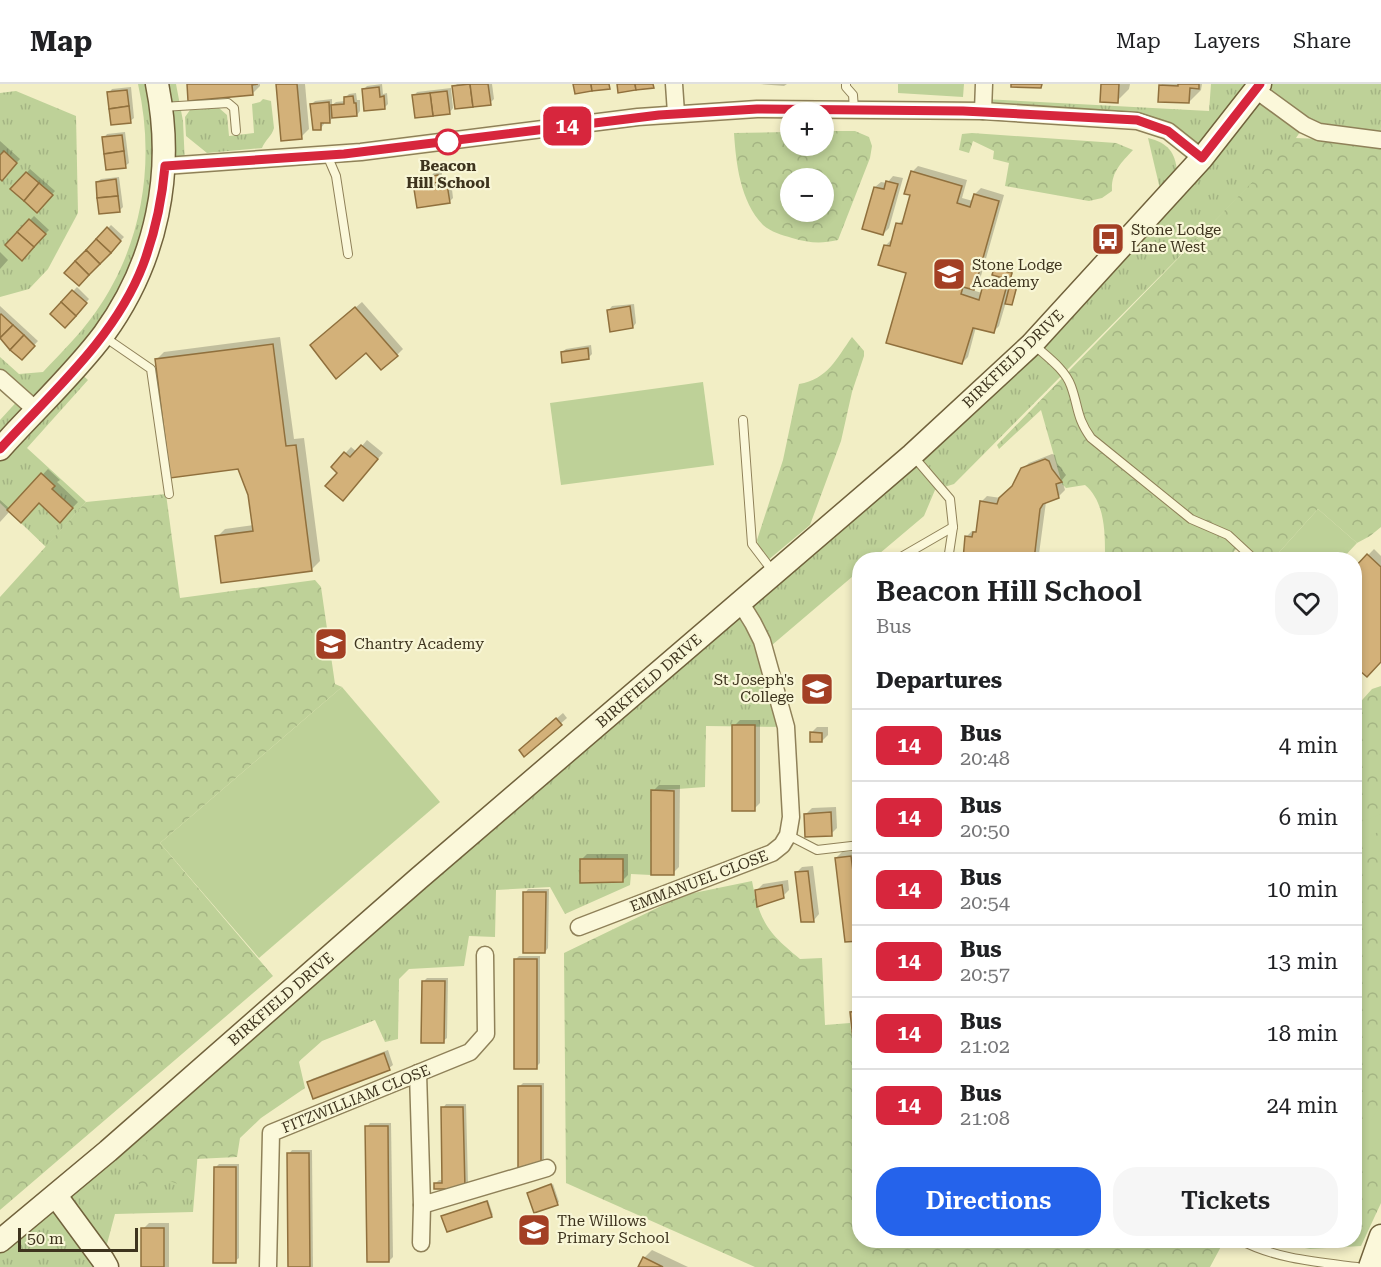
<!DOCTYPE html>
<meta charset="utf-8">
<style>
:root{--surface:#fff;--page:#f6f6f6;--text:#202124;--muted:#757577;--line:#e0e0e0;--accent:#2563eb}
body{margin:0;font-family:"Roboto Serif",serif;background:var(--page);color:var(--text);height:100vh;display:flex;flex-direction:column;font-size:22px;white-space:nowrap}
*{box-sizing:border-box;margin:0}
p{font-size:20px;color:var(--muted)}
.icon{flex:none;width:33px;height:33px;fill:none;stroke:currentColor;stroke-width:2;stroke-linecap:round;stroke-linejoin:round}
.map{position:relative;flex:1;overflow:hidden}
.sheet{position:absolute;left:852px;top:468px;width:510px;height:696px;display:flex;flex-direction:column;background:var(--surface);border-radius:24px;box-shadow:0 3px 9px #0003}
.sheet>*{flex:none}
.badge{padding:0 12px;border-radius:9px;font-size:21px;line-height:39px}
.fabs{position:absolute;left:780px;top:18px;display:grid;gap:12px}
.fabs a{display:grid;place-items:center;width:54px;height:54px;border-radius:50%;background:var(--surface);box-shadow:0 3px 9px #0003;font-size:30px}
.scale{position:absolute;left:18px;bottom:15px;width:120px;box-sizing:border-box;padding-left:6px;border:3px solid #3e341e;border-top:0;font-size:16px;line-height:21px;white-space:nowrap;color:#3e341e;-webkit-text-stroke:4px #f8f6d6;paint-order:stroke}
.map>.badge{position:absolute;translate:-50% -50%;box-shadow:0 0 0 3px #fff}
h2{padding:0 24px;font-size:22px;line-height:54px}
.round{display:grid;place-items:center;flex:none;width:63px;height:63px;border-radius:24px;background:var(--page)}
.head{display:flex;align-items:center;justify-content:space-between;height:102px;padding:0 24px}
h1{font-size:28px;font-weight:600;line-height:45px}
.cta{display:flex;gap:12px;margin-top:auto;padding:12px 24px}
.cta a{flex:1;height:69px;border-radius:24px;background:var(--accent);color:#fff;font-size:24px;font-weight:600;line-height:69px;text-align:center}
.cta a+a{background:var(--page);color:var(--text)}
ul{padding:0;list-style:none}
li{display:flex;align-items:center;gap:18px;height:72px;padding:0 24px;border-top:2px solid var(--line)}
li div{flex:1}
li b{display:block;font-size:22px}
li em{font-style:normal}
li .badge{min-width:66px;font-weight:700;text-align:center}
header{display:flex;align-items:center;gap:36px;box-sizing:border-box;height:84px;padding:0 30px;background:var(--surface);border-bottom:2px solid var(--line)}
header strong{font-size:28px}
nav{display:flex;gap:33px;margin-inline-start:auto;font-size:21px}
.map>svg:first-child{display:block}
.grass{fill:url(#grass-tufts)}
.forest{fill:url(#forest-crowns);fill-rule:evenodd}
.pitch{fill:#bed198}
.shadow{fill:#0003}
.building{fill:#d3b179;stroke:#90703d;stroke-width:1.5}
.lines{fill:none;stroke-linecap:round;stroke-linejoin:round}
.lane-casing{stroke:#8f8159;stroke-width:10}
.street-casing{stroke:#8f8159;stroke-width:19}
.secondary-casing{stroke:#71623c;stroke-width:25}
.lane{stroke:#fbf8da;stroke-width:8}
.street{stroke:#fbf8da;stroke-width:16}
.secondary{stroke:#fbf8da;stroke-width:22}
.line-casing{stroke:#fff;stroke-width:14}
.line{stroke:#d7263d;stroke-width:9}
.stop-dot{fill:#fff;stroke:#d7263d;stroke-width:3}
.labels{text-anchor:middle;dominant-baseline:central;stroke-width:4.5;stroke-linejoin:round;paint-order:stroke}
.stop-label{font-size:15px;font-weight:bold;fill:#3e341e;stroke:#f8f6d6}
.poi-label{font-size:15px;fill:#3e341e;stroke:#f8f6d6;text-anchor:start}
.street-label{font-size:15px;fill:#3e341e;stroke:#f8f6d6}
</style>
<header>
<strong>Map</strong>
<nav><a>Map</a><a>Layers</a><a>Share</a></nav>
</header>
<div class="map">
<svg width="1381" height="1183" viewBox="0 0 1381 1183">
<defs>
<pattern id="grass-tufts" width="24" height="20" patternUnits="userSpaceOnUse" patternTransform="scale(1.5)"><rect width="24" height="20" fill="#bed198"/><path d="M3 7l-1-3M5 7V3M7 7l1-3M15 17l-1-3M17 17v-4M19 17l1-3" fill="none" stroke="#a4b483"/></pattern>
<pattern id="forest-crowns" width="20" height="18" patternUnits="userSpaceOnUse" patternTransform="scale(1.5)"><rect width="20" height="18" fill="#bed198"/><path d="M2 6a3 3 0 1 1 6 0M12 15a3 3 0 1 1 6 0" fill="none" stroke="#a4b483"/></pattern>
</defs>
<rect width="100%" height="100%" fill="#f2eec5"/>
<g class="grass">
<path d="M138,0h38l7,37 2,44 -20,1 -13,71 -77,131 13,12 -61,68 59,54 -40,45 -46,-44v-83l21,-23 -21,-19v-21l19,17 24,-2c18,-19 37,-38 52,-59 47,-66 61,-150 43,-229z"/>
<path d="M1211,0h170v43l-2,14 -75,-15 -10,15 -340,343 -19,6 -11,26 -51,43 -13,1 -1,11 -94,80 21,76 -80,-1 -1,61 -54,4v84l-20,-1 -1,11 -65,29 -15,-27 -54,3 -1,47 -26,-1 -5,30 -55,3 -10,10 -1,60 -13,3 -10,-22 -53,21 -124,110 -5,61 -78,2 -12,45 4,8h-107v-26l912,-786 289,-297 -33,-27 -185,-20v-12l226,12z"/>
<path d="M16,7l60,25 2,97 -30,56 -19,20 -29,8v-204z"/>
<path d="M263,15l8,2 3,27c-2,8 -9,12 -12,20l-55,5 -21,-17 -1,-19 5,-7 29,-2 8,7 2,21 25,-3 -2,-29 8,-2z"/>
<path d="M1148,54c20,5 27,14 29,33l-17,18z"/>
</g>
<g class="forest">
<path d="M1381,43v400l-11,9 -13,7 -39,-34 -45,50h-20l-15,-12 -11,12h-107l-15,-6c0,-24 -1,-52 -20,-68l-19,3 -4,-4 -21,-74 -42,39 -2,-4 298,-307 83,3z"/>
<path d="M824,47h31l14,6 3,9 -2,12 -32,82c-17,4 -29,3 -46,-2 -10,-3 -21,-6 -29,-13 -23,-24 -27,-62 -29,-92l56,-1v14h34zM790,94h34v34h-34z"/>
<path d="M972,49l144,10 17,7c-12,13 -22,22 -21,41l-10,7 -13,3 -84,-15 4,-23 -16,-4 1,-8 -21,-10 -4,12 -10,-3 3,-16z"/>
<path d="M852,253l12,14v5l-12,36 -11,49 -31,84 -43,36 -8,-11 -2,-10 26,-80 16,-76c29,-5 37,-25 53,-47z"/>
<path d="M166,410l14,104 135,-18 6,7 14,97 7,3 -182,156 113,133 -273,234v-613l86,-95z"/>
<path d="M1381,602v517l-20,43 -51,3 -41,-8 85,-1v-531l18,-20z"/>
<path d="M752,797c8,41 15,51 48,78l22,-1 3,67 25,-2 1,8h8l1,209 364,1 -14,26h-455l-189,-84 -2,-230 120,-58z"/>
<path d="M277,946l20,3 13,13 -11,16 6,26 -44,30 -21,20 -3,19 -41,2 -2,31 -27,-10 -21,10 -11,-10 13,-42 45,-40z"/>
</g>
<g class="pitch">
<path d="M898,0h66l-1,13 -65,-4z"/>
<path d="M703,298l11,83 -153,20 -11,-82z"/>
<path d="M1318,425l39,34 -15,16h-69z"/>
<path d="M342,603l98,115 -181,156 -99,-115z"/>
<path d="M1381,730v17l-26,11v-18z"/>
<path d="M1381,1021v31l-12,16 -14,14v-22z"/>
</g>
<g class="shadow">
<path d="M188,0h72v2l-8,8z"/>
<path d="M277,0h28l4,45 -8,8z"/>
<path d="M382,0l1,10 4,-1 1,11 -3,3 -21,-18 3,-3z"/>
<path d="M457,0h35l2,15 -4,4 -36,-16z"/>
<path d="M760,0h27l-3,2z"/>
<path d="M1102,0h28l-1,5 -12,12z"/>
<path d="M1162,0h40l-1,6 -12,12 -28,-17z"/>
<path d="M131,3l3,31 -4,3 -21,-28 3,-4z"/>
<path d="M451,4l2,20 -3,4 -36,-16 3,-4z"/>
<path d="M356,9l1,7h3v11l-3,4 -24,2 -3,4 -6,1v2l-3,4 -10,-23 4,-4 17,-2v6l4,-3 9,-1v-3l4,-4z"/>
<path d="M125,48l4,31 -4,3 -21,-28 3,-4z"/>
<path d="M0,57l20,18 -18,19 -2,-1z"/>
<path d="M918,82l49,14 -5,18 11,3 2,-7 6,-6 23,7 -25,88 -7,7 10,3 3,-8 12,-10 -2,-6 1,-2 17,5 -2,7 8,2 -6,21h-7l-7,24 -6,6 -17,-5 -8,30 -6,6 -54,-91 -23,-26 6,-6h2l5,-16 7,-6 7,-24v-22z"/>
<path d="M30,85l25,22 -18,20 -25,-22z"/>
<path d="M442,88v5l-6,6 15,-2 2,17 -4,4 -33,-13 14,-9v-3l4,-4z"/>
<path d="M893,92l10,2 -14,50 -6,6 -8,-47 6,-5 6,1z"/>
<path d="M119,93l4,30 -4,4 -22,-29 4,-3z"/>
<path d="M34,132l15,14 -27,28 -15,-13z"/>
<path d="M111,141l13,12 -45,47 -13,-11z"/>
<path d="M0,168l8,8 -8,9z"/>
<path d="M77,203l12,12 -24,27 -13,-12z"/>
<path d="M362,218l41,47 -6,6 -79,-15z"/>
<path d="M634,220l2,19 -3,4 -24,-17 3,-4z"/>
<path d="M0,222l38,35 -16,17 -22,-20z"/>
<path d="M280,253l14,102 10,-1 16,123 -9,9 -94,-33 8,-8 29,-4 -4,-30 -11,-27 -83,-108 8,-8z"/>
<path d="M591,261l1,9 -4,4 -26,-6 4,-3z"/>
<path d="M367,356l16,13 -35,40 -9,-21 -6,-5 18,-20 6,5z"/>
<path d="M1052,370l3,1 2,8 9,12 -4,5 3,10 -6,6 -13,6 -7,52 3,6h-77l1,-23 6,-6h4l5,-29 6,-6 14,2 12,-11 9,-18 7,-6z"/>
<path d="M48,385l12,11 -3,2 21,20 -18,19 -21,-20 -29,10 -10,11v-22l10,9z"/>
<path d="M1374,465l7,7v105l-27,-91z"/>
<path d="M1354,596l6,4 -6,6z"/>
<path d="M563,629l4,5 -42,37 2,-11z"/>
<path d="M740,636h20v83l-6,6 -20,-83z"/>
<path d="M817,643h11v8l-6,6 -11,-8z"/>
<path d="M659,701h21l-1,82 -6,6 -20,-82z"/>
<path d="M836,723l1,21 -6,6 -25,-20 6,-6z"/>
<path d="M857,767l3,24v64l-24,-81 6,-6z"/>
<path d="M587,770h41v21l-6,6 -41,-21z"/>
<path d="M813,782l6,48 -5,6 -18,-47 6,-6z"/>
<path d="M788,796l1,10 -6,6 -26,-6 6,-6z"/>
<path d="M528,805h21l-1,59 -3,4 -20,-59z"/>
<path d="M519,872h21v107l-4,4 -21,-107z"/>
<path d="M427,894h21l-1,60 -4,3 -20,-59z"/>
<path d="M857,923h3v29l-9,-23z"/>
<path d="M388,966l5,15 -4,3 -80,15 3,-4z"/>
<path d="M523,999h21v80l-4,4 -20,-81z"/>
<path d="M446,1020h20l2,79 -4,4 -29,-3 4,-4h5l-1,-72z"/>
<path d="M370,1039h21l2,134 -4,4 -22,-134z"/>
<path d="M292,1066h20l1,117h-23l-1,-113z"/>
<path d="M219,1080h20v94l-4,3 -20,-93z"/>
<path d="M553,1100l6,18 -2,2 -28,-11z"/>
<path d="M488,1116l5,15 -2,1h-48z"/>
<path d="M149,1139h20v44h-26v-38z"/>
<path d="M652,1166l36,17h-48l4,-9z"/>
</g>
<g class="building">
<path d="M187,0h71l-6,1 1,10 -65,6z"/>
<path d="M276,0h21l5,55 -21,2z"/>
<path d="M470,0l3,23 -18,2 -3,-23z"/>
<path d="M470,0h18l3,21 -18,2z"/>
<path d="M573,0h18l1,7 -17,3z"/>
<path d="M591,0h18l1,5 -18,2z"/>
<path d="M617,0h18l1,6 -18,3z"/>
<path d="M635,0h18l1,4 -18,2z"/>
<path d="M1011,0h31l-1,4 -30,-1z"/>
<path d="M1101,0h18l-1,19 -18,-1z"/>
<path d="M1178,0h21v5l-9,-1 -1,15 -31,-1 1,-17 19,1z"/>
<path d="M379,3l1,10 4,-1 1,13 -21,2 -2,-22z"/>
<path d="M127,6l2,16 -20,3 -2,-17z"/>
<path d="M447,7l3,23 -17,2 -3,-23z"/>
<path d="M430,9l3,23 -18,2 -3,-23z"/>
<path d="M353,12l1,7h2l1,13 -25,2 -1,-13 13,-1v-7z"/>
<path d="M329,18l1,21h-9v7h-8l-3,-26z"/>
<path d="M129,22l2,17 -20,2 -2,-16z"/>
<path d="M122,51l2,16 -20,3 -2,-17z"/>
<path d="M4,67l13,12 -15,18 -2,-2v-24z"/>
<path d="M124,67l2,17 -20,2 -2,-16z"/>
<path d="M911,87l51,15 -5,17 13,4 4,-13 25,7 -25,89 -11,-3 -2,7 18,6 4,-15 5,1 2,-6 17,5 -13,48 -21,-5 -11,36 -76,-21 20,-70 -28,-8 6,-20 6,1 6,-23 6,1 8,-29 -6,-1z"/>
<path d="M26,88l13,11 -15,18 -14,-12z"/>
<path d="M438,91l1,7 -5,1 1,3 12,-2 3,19 -33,5 -3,-19 10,-2 -1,-3 6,-1 -1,-6z"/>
<path d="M116,95l2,17 -21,2 -1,-16z"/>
<path d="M886,97l12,3 -15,51 -21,-6 12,-42 10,2z"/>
<path d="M39,99l14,12 -16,18 -13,-12z"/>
<path d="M118,112l2,16 -21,2 -2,-16z"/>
<path d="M29,135l17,15 -12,13 -17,-15z"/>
<path d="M107,143l14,14 -10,12 -15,-14z"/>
<path d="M17,148l17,15 -12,14 -17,-16z"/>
<path d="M96,155l15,14 -11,11 -14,-14z"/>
<path d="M86,166l14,14 -11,11 -14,-14z"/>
<path d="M75,177l14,14 -10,11 -15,-13z"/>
<path d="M994,184l18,5 -2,7 -18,-5z"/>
<path d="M1011,196l7,2 -6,23 -7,-1z"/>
<path d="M72,206l15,13 -11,13 -15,-14z"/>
<path d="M61,218l15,14 -11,12 -15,-14z"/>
<path d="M630,222l3,22 -23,4 -3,-22z"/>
<path d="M355,223l43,49 -17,14 -15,-17 -30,26 -26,-34z"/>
<path d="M1,230l12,11 -13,13v-23z"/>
<path d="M13,241l11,10 -14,15 -10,-12z"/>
<path d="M24,251l11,11 -13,14 -12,-10z"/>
<path d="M273,260l13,102 10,-1 16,126 -91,12 -6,-47 38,-5 -5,-36 -10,-26 -68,9 -15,-119z"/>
<path d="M588,264l1,11 -27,4 -1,-11z"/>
<path d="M361,361l17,14 -35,42 -18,-15 12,-13 -6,-6 13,-15 6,5z"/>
<path d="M1045,375l4,2 3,8 10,13 -6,2 3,14 -16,6 -3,5 -6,51h-71l2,-24 7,1 1,-5h3l4,-31 17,3 2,-6 13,-12 9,-18z"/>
<path d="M41,389l14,13 -3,3 21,19 -13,15 -21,-20 -18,20 -14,-13z"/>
<path d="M1367,470l14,13v95l-14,15 -13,-11v-98z"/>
<path d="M556,634l6,7 -38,32 -5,-7z"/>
<rect x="732" y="641" width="23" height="86"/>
<path d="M810,648l12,1v9h-12z"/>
<path d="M651,706l23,1v84h-23z"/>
<path d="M831,728l1,24 -27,1 -1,-23z"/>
<path d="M851,772l9,69v16l-15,1 -10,-84z"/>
<path d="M580,775h43v23l-43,1z"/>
<path d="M808,787l6,51h-13l-6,-50z"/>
<path d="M782,801l2,13 -27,9 -2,-17z"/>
<path d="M523,808h23l-1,61h-22z"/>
<rect x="514" y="875" width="23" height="110"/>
<path d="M422,897h23l-1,62h-23z"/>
<path d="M860,927v27l-7,1 -3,-27z"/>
<path d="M384,969l6,17 -77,29 -6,-17z"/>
<rect x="518" y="1002" width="23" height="82"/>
<path d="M441,1023h22l2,82h-31v-6h8z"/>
<path d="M365,1042h23l1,136h-22z"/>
<path d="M287,1069h22l1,114h-22z"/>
<path d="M214,1083h22v96h-23z"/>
<path d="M551,1100l7,21 -24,8 -7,-20z"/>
<path d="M487,1117l5,16 -45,15 -6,-16z"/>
<rect x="141" y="1144" width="23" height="39"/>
<path d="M643,1173l20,10h-25z"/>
</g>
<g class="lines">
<g class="lane-casing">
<g id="lane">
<path d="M846,0v3l7,8 1,14"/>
<path d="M162,23l66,-4 6,5 2,23"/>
<path d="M327,71l9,21 12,78"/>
<path d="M103,252l48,33 18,125"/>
<path d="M1033,260c13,12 32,25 38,42 8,22 5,31 20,52l100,81 37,16 27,25"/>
<path d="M743,336l9,124 22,29"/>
<path d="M914,373l36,42 3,28 -5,33"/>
<path d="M896,476l57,-33"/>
<path d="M788,751l29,15 43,-5"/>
<path d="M1240,1156c36,19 77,22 117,27"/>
</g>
</g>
<g class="street-casing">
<g id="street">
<path d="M674,0l2,29"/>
<path d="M1256,6l48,35 15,7 62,8"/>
<path d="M983,27l1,-27"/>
<path d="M165,82l196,-14 277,-35 119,-8 226,2 154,10 31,10 34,27"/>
<path d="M0,294l36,32"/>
<path d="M579,843l193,-74 10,-8 6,-10 3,-18 -5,-90 -24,-86 -9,-18 -13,-21"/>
<path d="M418,989l4,132 125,-37"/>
<path d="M421,1159l1,-38"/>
<path d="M268,1183l3,-134 199,-81 16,-18 -1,-79"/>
</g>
</g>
<g class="secondary-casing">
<g id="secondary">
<path d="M0,365c33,-37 75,-76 104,-115 53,-73 71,-162 53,-250"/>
<path d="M56,1112l47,64 4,7"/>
<path d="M0,1157l108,-90 310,-272 494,-424 120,-111 170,-186 58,-74"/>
<path d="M1370,1183l11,-31"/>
</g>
</g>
<use href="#lane" class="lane"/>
<use href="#street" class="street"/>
<use href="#secondary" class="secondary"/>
</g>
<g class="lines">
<g class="line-casing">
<path id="line" d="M0,365c52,-57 115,-111 143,-184 12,-32 19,-65 22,-99l179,-12 315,-39 98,-6 206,2 174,9 31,11 34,27 58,-74"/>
</g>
<use href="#line" class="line"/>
</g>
<defs>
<g id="bus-square" transform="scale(1.725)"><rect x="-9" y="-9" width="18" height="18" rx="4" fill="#a33f24" stroke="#f8f6d6"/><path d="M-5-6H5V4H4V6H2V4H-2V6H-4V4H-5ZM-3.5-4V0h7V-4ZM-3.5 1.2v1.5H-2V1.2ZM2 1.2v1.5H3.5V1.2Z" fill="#fff"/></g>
<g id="school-square" transform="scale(1.725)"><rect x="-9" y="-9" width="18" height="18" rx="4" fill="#a33f24" stroke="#f8f6d6"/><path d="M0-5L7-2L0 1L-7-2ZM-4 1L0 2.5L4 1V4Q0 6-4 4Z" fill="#fff"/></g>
</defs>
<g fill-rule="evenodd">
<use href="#bus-square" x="1108" y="155"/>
<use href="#school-square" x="949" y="190"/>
<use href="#school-square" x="331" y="560"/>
<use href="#school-square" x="817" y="605"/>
<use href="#school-square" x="534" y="1146"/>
</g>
<circle class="stop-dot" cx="448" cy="58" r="12"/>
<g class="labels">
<g class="stop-label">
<text x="448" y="82">Beacon<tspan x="448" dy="17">Hill School</tspan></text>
</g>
<g class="poi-label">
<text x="1131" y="146">Stone Lodge<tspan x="1131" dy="17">Lane West</tspan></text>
<text x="972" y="181">Stone Lodge<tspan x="972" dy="17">Academy</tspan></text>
<text x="354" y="560">Chantry Academy</text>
<text x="794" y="596" text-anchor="end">St Joseph's<tspan x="794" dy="17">College</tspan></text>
<text x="557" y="1137">The Willows<tspan x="557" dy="17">Primary School</tspan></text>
</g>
<g class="street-label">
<text transform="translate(1013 275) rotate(-44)">BIRKFIELD DRIVE</text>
<text transform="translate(649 597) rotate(-41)">BIRKFIELD DRIVE</text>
<text transform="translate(699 797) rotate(-21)">EMMANUEL CLOSE</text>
<text transform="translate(281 915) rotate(-41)">BIRKFIELD DRIVE</text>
<text transform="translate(356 1015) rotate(-22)">FITZWILLIAM CLOSE</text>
</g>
</g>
</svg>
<div class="fabs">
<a>+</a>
<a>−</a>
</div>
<div class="scale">50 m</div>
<b class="badge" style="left:567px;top:42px;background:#d7263d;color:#fff">14</b>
<section class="sheet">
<div class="head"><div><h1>Beacon Hill School</h1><p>Bus</p></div><a class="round"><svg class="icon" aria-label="heart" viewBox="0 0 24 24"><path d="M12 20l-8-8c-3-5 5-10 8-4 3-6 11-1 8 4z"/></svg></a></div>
<h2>Departures</h2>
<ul>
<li><span class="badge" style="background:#d7263d;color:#fff">14</span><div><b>Bus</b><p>20:48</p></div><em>4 min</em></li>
<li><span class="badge" style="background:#d7263d;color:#fff">14</span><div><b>Bus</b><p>20:50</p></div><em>6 min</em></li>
<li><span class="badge" style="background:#d7263d;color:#fff">14</span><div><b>Bus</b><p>20:54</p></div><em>10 min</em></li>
<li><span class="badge" style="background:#d7263d;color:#fff">14</span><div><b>Bus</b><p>20:57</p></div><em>13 min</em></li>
<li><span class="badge" style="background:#d7263d;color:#fff">14</span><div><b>Bus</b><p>21:02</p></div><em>18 min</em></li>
<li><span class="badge" style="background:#d7263d;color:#fff">14</span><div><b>Bus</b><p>21:08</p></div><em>24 min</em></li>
</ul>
<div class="cta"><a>Directions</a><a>Tickets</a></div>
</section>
</div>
